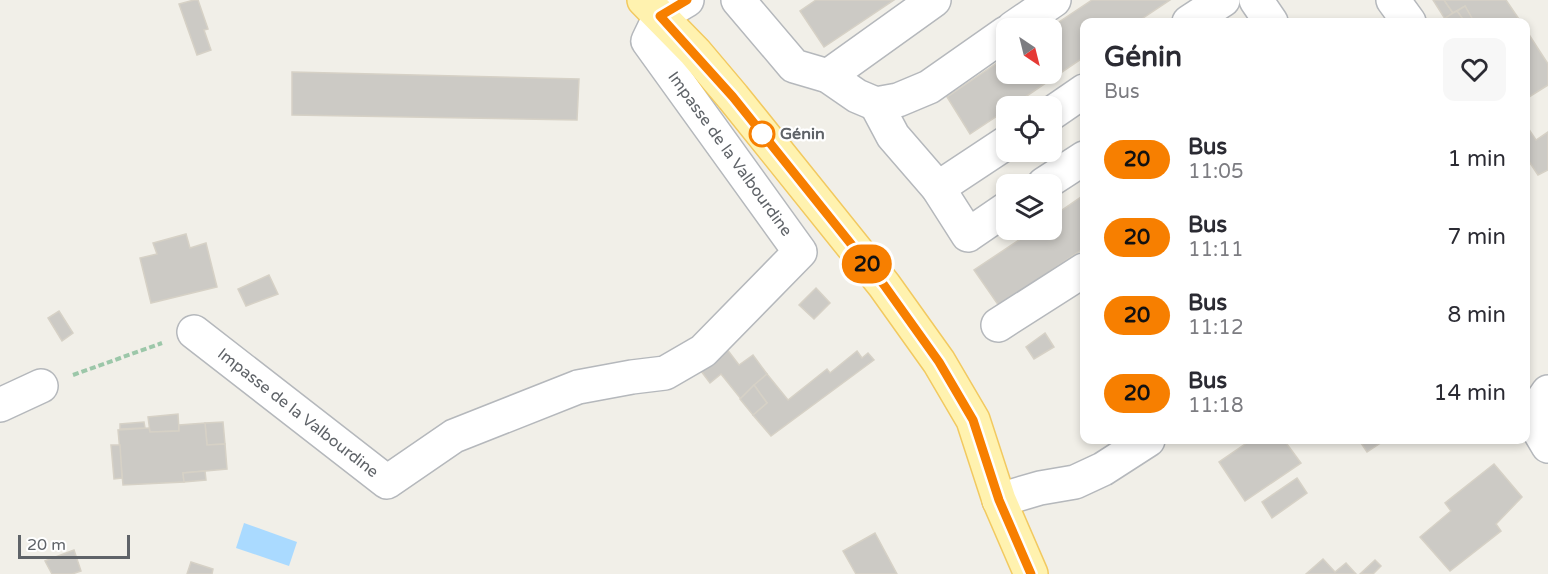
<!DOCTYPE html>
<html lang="fr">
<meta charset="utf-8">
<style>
:root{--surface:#fff;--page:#f7f7f7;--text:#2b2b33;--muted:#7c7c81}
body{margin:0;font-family:"Varela Round",sans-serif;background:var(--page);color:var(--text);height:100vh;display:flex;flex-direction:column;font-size:22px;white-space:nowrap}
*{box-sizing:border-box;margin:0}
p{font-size:20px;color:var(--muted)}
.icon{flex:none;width:33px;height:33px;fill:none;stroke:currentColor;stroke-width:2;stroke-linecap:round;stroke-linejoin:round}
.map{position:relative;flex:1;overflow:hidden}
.details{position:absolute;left:1080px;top:18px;width:450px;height:426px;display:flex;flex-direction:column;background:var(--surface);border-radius:12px;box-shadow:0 3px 9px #0003}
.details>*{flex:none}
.badge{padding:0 12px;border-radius:20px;font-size:21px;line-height:39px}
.needle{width:39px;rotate:145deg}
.controls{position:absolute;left:996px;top:18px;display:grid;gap:12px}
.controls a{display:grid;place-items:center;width:66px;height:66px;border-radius:12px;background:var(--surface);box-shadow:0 3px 9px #0003;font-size:30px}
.scale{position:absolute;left:18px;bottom:15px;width:112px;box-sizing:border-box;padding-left:6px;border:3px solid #5f6368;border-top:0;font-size:16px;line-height:21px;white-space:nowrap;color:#5f6368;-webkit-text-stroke:4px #fff;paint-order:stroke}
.map>.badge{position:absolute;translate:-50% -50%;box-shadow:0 0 0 3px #fff}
.round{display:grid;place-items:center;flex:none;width:63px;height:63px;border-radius:12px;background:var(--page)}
.headline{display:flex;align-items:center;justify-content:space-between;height:102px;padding:0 24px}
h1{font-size:28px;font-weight:700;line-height:45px}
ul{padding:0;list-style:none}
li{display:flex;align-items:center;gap:18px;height:78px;padding:0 24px}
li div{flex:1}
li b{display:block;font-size:22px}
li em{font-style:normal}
li .badge{min-width:66px;font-weight:700;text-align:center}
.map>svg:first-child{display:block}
.water{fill:#aadaff}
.building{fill:#cccac5;stroke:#d6d1c6;stroke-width:1.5}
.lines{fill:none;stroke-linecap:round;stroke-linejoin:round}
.minor-casing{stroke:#b5b8bc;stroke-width:36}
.major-casing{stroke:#f2c960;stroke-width:36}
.path{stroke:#9cc7a9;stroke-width:4;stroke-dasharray:6 3;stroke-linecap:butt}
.minor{stroke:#fff;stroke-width:33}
.major{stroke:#fff2af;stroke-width:33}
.line-casing{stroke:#fff;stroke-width:14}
.line{stroke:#f77f00;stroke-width:9}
.stop-dot{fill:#fff;stroke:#f77f00;stroke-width:3}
.labels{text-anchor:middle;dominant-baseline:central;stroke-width:4.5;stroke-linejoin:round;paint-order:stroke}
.stop-label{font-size:16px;font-weight:bold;fill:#5f6368;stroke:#fff;text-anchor:start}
.street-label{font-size:16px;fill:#5f6368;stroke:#fff}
</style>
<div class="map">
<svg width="1548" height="574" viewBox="0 0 1548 574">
<rect width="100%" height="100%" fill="#f1efe8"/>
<path class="water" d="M244,523l53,19 -8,24 -53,-18z"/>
<g class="building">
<path d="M194,0h4l10,29 -4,1 7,20 -14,5 -18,-51z"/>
<path d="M816,0h78l-70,47 -24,-36z"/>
<path d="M1092,0h78l-33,22h-53v35l-72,49h-6v4l-36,24 -23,-37 59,-40v17h46v-46h-2z"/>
<path d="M1433,0h11l9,13 -8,6z"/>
<path d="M1444,0h62l15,22h-47l-9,-16 -12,7z"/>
<path d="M1465,6l8,14 -4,2h-4l-8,-11z"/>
<path d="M1457,11l8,11h-26l14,-9z"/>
<path d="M1526,30l22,34v21l-22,14z"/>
<path d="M292,72l287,7 -2,41 -285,-5z"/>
<path d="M1528,128l8,12 12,-8v38l-10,5 -12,-18v-28z"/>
<path d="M1084,195v53l-85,58 -25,-36 60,-40h18v-13z"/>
<path d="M186,234l4,14 16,-5 11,44 -66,16 -11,-45 17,-4 -4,-11z"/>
<path d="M269,275l9,19 -32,12 -8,-17z"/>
<path d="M816,288l14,15 -16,16 -15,-14z"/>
<path d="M59,311l14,22 -11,8 -14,-23z"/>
<path d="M1045,333l9,14 -20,12 -8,-12z"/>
<path d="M723,344l16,21 14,-10 14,19 -26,25 -20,-25 -11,9 -12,-16z"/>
<path d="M857,351l5,7 6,-5 6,7 -103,76 -18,-21 14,-12 -13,-18 13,-11 21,26 39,-31 3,4z"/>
<path d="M754,385l13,18 -14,12 -13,-16z"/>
<path d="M178,414l1,17 -29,1 -2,-15z"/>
<path d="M144,422l1,6 -25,1v-5z"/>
<path d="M223,422l2,22 -18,1 -2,-22z"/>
<path d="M205,423l2,22 18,-1 2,25 -44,4 1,9 -61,3 -5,-55 31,-2 1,4 29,-1v-6z"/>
<path d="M1251,440h33l17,23 -56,38 -26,-39z"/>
<path d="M1359,440h26l-18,12z"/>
<path d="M111,445h9l2,33 -8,1z"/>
<path d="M1494,464l28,33 -26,27 5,7 -51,40 -30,-34 31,-26 -6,-8z"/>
<path d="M205,471l1,9 -22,2 -1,-9z"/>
<path d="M1297,478l10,15 -35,25 -10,-16z"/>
<path d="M875,533l22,41h-41l-13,-23z"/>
<path d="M74,550l7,21 -9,3h-20l-7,-13z"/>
<path d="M1323,559l12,13 11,-9 10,11h-50z"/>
<path d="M1375,560l6,6 -8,8h-13z"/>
<path d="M191,562l22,7 -1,5h-25z"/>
</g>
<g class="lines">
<g class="minor-casing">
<g id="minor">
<path d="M738,0l56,66 34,10 29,20 19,8 22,-4 31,-13 77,-54"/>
<path d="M1256,0l15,22"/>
<path d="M1393,0l16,22"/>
<path d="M1189,22l34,-22"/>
<path d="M1013,28l41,-28"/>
<path d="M828,76l106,-76"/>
<path d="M876,104l17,32 45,52 30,47 38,-26"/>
<path d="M1052,113l32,-22"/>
<path d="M1044,184l40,-26"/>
<path d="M938,188l68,-45"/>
<path d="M998,325l86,-55"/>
<path d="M194,332l193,150 67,-46 124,-49 54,-10 33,-4 38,-22 97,-99 -152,-211 12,-25 27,-16"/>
<path d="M1548,392l-17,25 17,29"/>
<path d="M0,405l41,-19"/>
<path d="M999,500l41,-12 35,-6 28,-13 45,-29"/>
</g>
</g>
<g class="major-casing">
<path id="major" d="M644,0l51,52 38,45 151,188 55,77 34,58 26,80 32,74"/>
</g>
<path class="path" d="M73,375l89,-32"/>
<use href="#minor" class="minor"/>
<use href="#major" class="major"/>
</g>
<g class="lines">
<g class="line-casing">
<path id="line" d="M687,0l-27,16 73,81 151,188 55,77 34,58 26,80 32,74"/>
</g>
<use href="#line" class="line"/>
</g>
<circle class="stop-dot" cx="762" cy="134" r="12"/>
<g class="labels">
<g class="stop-label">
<text x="780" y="134">Génin</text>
</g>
<g class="street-label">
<text transform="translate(730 154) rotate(54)">Impasse de la Valbourdine</text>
<text transform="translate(298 413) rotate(38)">Impasse de la Valbourdine</text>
</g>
</g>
</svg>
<div class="controls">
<a><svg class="needle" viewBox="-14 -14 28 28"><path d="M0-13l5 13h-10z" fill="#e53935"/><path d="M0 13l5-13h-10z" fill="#7c7c81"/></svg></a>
<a><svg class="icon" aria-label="locate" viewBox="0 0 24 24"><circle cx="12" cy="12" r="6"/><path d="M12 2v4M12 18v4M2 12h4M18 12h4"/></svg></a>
<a><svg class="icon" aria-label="layers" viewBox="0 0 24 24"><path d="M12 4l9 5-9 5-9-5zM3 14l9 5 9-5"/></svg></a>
</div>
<div class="scale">20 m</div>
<b class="badge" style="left:867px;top:264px;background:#f77f00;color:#111">20</b>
<section class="details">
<div class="headline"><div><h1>Génin</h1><p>Bus</p></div><a class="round"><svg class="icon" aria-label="heart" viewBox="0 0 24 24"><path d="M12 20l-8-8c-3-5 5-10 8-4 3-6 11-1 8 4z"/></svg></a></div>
<ul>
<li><span class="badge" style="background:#f77f00;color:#111">20</span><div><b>Bus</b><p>11:05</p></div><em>1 min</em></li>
<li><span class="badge" style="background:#f77f00;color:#111">20</span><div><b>Bus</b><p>11:11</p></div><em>7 min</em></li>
<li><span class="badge" style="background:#f77f00;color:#111">20</span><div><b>Bus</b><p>11:12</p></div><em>8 min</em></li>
<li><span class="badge" style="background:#f77f00;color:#111">20</span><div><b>Bus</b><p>11:18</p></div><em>14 min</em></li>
</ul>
</section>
</div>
